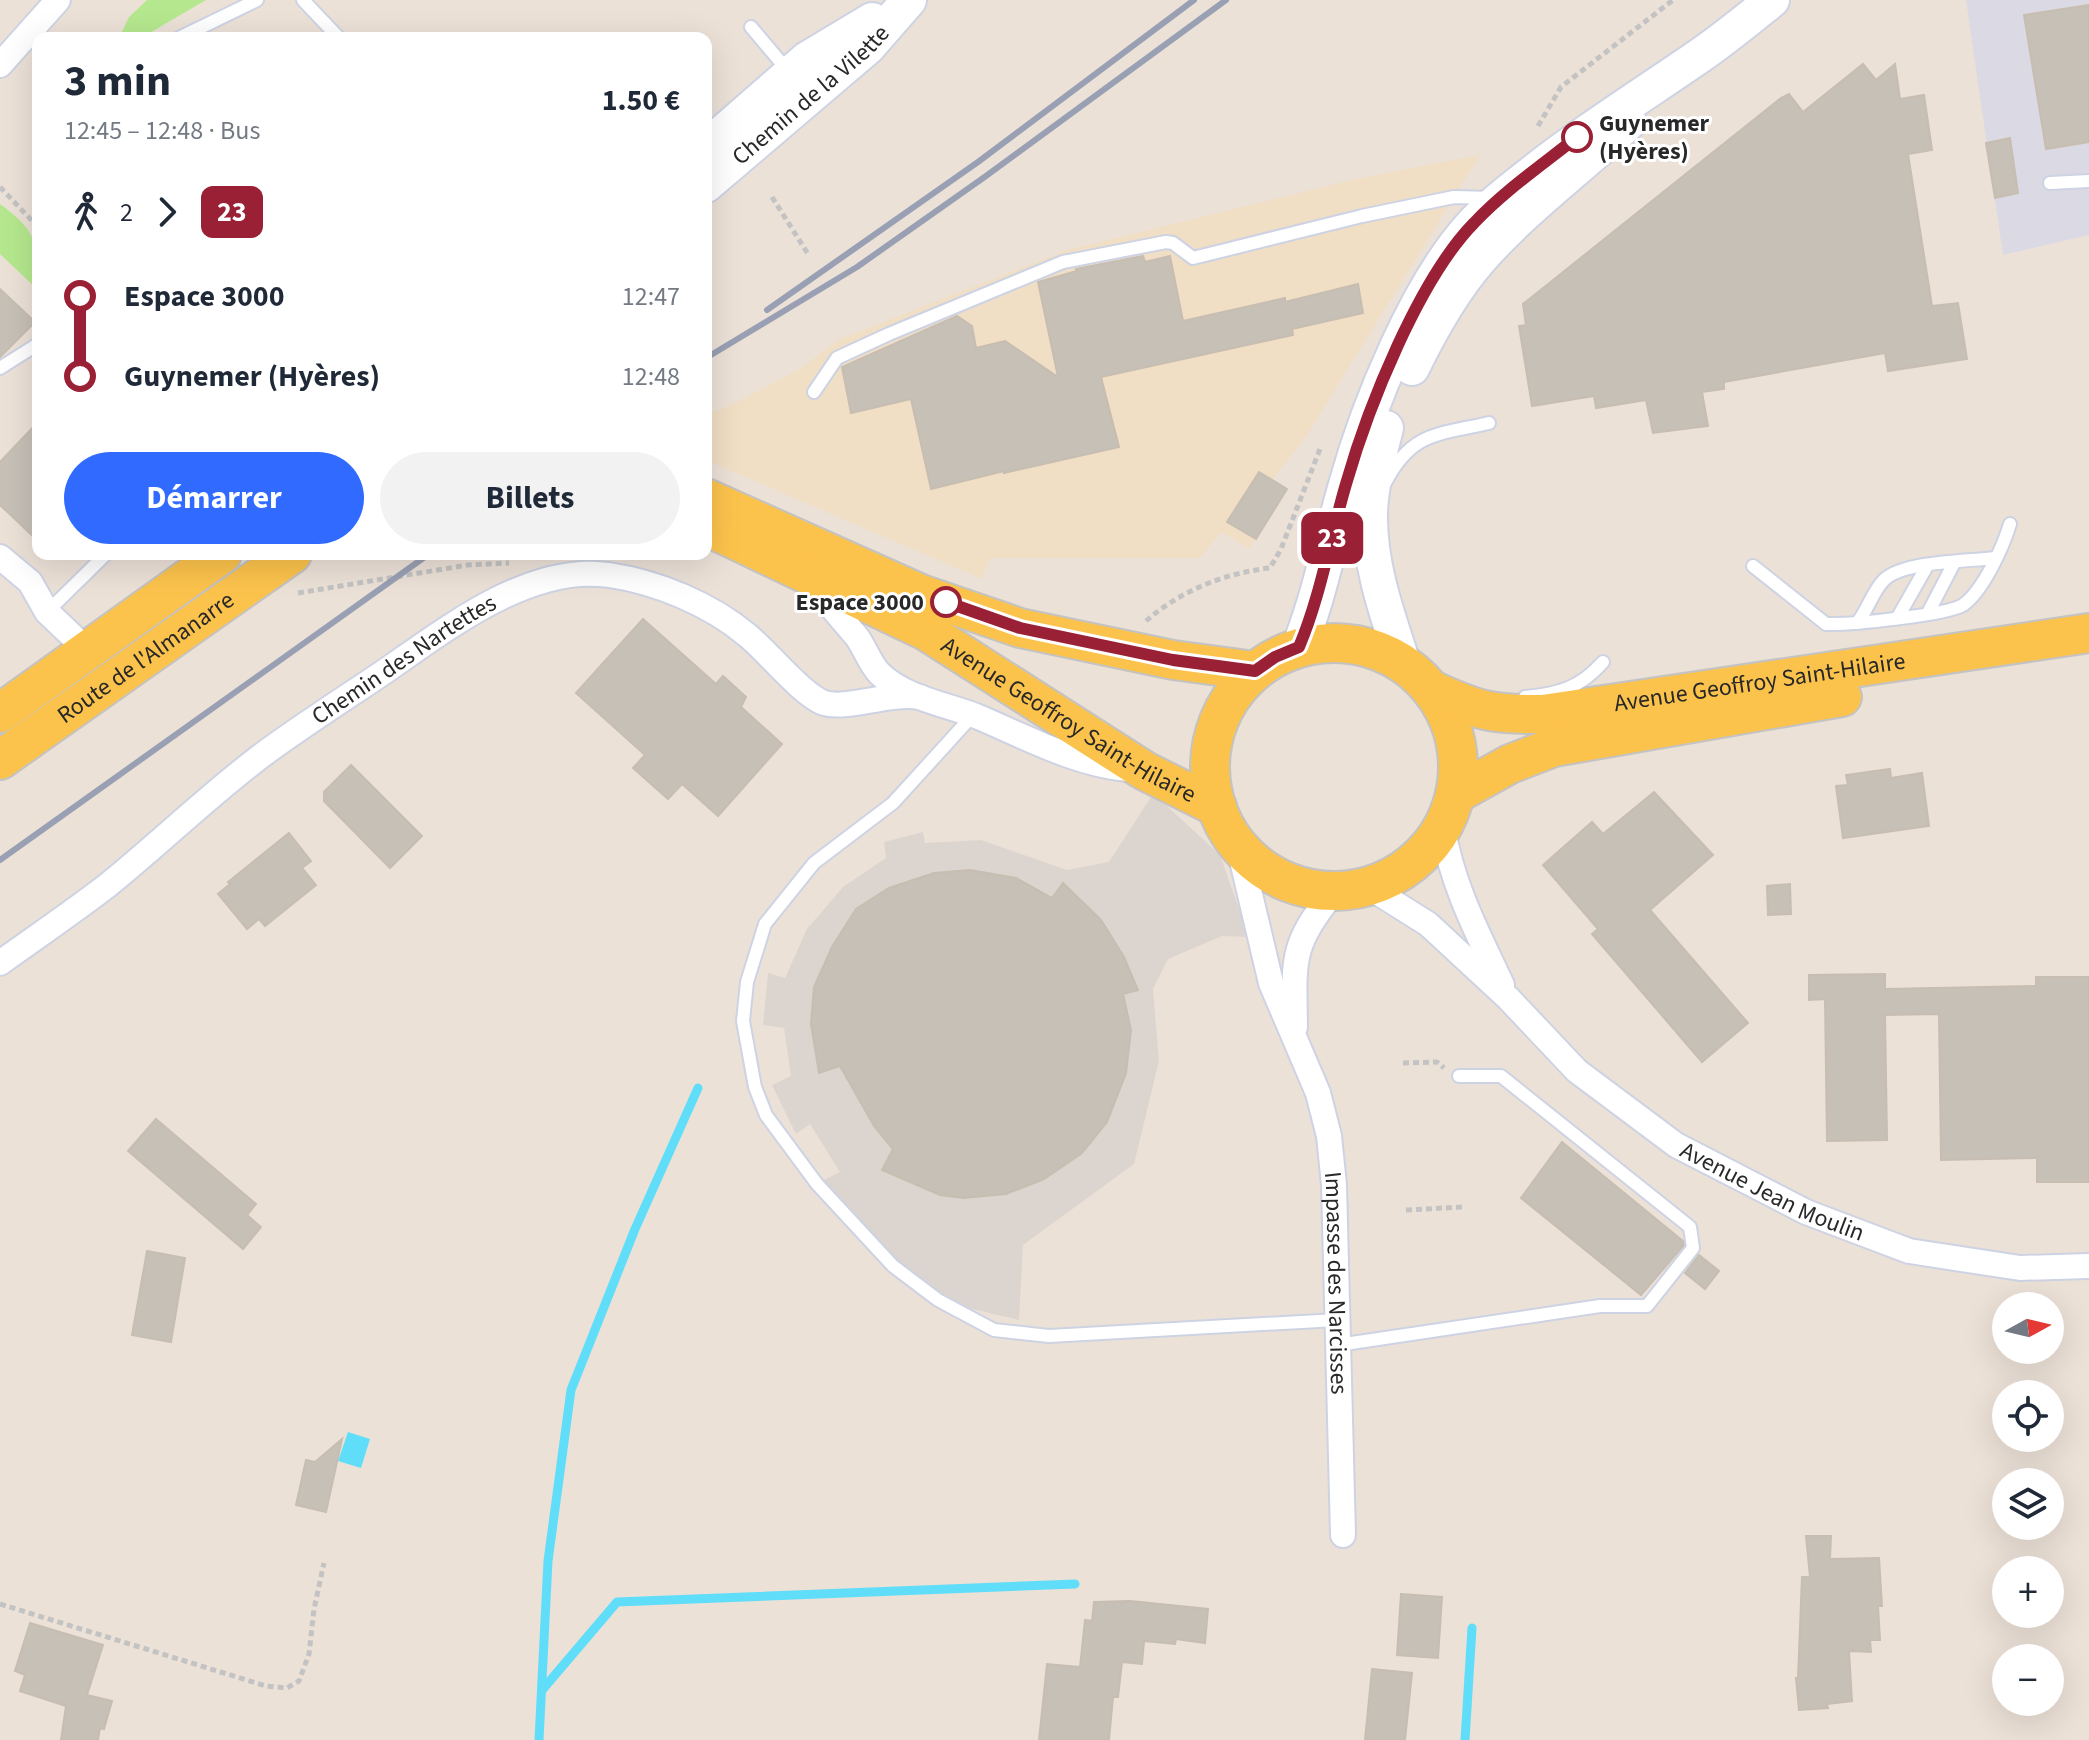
<!DOCTYPE html>
<html lang="fr">
<meta charset="utf-8">
<style>
:root{--surface:#fff;--page:#f2f2f3;--text:#1f2937;--muted:#747a83;--accent:#316aff}
body{margin:0;font-family:"Source Sans 3",sans-serif;background:var(--page);color:var(--text);height:100vh;display:flex;flex-direction:column;font-size:30px;white-space:nowrap}
*{box-sizing:border-box;margin:0}
p{font-size:26px;color:var(--muted)}
.icon{flex:none;width:44px;height:44px;fill:none;stroke:currentColor;stroke-width:2;stroke-linecap:round;stroke-linejoin:round}
.map{position:relative;flex:1;overflow:hidden}
.details{position:absolute;left:32px;top:32px;width:680px;height:528px;display:flex;flex-direction:column;background:var(--surface);border-radius:16px;box-shadow:0 8px 32px #0002}
.details>*{flex:none}
.badge{padding:0 16px;border-radius:12px;font-size:28px;line-height:52px}
.needle{width:52px;rotate:82deg}
.buttons{position:absolute;left:1992px;top:1292px;display:grid;gap:16px}
.buttons a{display:grid;place-items:center;width:72px;height:72px;border-radius:50%;background:var(--surface);box-shadow:0 8px 32px #0002;font-size:40px}
.map>.badge{position:absolute;translate:-50% -50%;box-shadow:0 0 0 4px #fff}
.legs{display:flex;align-items:center;gap:12px;height:88px;padding:0 32px;font-size:26px}
.legs p{margin-inline-start:auto}
.headline{display:flex;align-items:center;justify-content:space-between;height:136px;padding:0 32px}
h1{font-size:44px;font-weight:700;line-height:60px}
.action{display:flex;gap:16px;margin-top:auto;padding:16px 32px}
.action a{flex:1;height:92px;border-radius:48px;background:var(--accent);color:#fff;font-size:32px;font-weight:700;line-height:92px;text-align:center}
.action a+a{background:var(--page);color:var(--text)}
ul{padding:0 32px;list-style:none}
li{display:flex;align-items:center;gap:28px;height:80px;font-size:30px}
li i{display:grid;place-items:center;width:12px;height:100%;margin:0 10px;background:currentColor}
li i::after{content:'';width:20px;height:20px;margin:-10px;border:6px solid;border-radius:50%;background:var(--surface)}
li p{margin-inline-start:auto}
li:first-child i{background:linear-gradient(#0000 50%,currentColor 0)}
li:last-child i{background:linear-gradient(currentColor 50%,#0000 0)}
.map>svg:first-child{display:block}
.industrial{fill:#dbd9e3}
.education{fill:#f0dec5}
.green{fill:#b5e88e}
.plaza{fill:#dcd5cf;fill-rule:evenodd}
.water{fill:#60def9}
.lines{fill:none;stroke-linecap:round;stroke-linejoin:round}
.stream{stroke:#60def9;stroke-width:9}
.building{fill:#c6c0b7;stroke:#c7bdb1;stroke-width:2}
.lane-casing{stroke:#cdd3e3;stroke-width:16}
.street-casing{stroke:#cdd3e3;stroke-width:28}
.secondary-casing{stroke:#cdd3e3;stroke-width:38}
.primary-casing{stroke:#c3c3c3;stroke-width:42}
.path{stroke:#c3c3c3;stroke-width:5;stroke-dasharray:6 4;stroke-linecap:butt}
.lane{stroke:#fff;stroke-width:12}
.street{stroke:#fff;stroke-width:24}
.secondary{stroke:#fff;stroke-width:34}
.primary{stroke:#fcc34c;stroke-width:38}
.rail{stroke:#9aa0b4;stroke-width:6}
.line-1-casing{stroke:#fff;stroke-width:18}
.line-1{stroke:#992035;stroke-width:12}
.stop-1-dot{fill:#fff;stroke:#992035;stroke-width:4}
.labels{text-anchor:middle;dominant-baseline:central;stroke-width:6;stroke-linejoin:round;paint-order:stroke}
.street-label{font-size:24px;fill:#282828;stroke:#fff}
.stop-label{font-size:24px;font-weight:bold;fill:#282828;stroke:#fff;text-anchor:start}
</style>
<div class="map">
<svg width="2089" height="1740" viewBox="0 0 2089 1740">
<rect width="100%" height="100%" fill="#ece1d7"/>
<path class="industrial" d="M1966,0h123v235l-86,20z"/>
<path class="education" d="M1480,155l-173,280 -34,44 14,10 -38,60 -28,-17 -21,26h-210l-8,21 -276,-119v-45l35,-15 60,-32 37,-28 229,-90 289,-71z"/>
<g class="green">
<path d="M147,0h59l-53,31 -7,7h-27l10,-21z"/>
<path d="M0,204c39,28 38,42 38,86l-38,-36z"/>
</g>
<path class="plaza" d="M1151,797l15,8 54,50 29,82 -27,-1 -54,23 -15,30 6,72 -25,103 -111,81 -4,75 -59,-14 -65,-45 -73,-80 18,-9 -30,-48 -14,10 -24,-49 19,-9 -7,-48 -21,-3 5,-52 17,5 22,-49 36,-42 43,-29 -2,-16 39,-10 2,11 56,-3 86,30 42,-8zM970,870l46,8 36,20 12,-14 37,36 23,37 14,32 -15,5 8,36 -50,123 -37,26 -38,14 -43,5 -23,-3 -58,-24 11,-22 -19,-23 -34,-60 -21,6 -8,-48 3,-37 18,-40 24,-38 33,-21 45,-15z"/>
<path class="water" d="M348,1432l22,7 -9,29 -23,-7z"/>
<g class="lines">
<g class="stream">
<path d="M543,1689l74,-87 458,-18"/>
<path d="M539,1740l9,-179 23,-171 64,-161 63,-141"/>
<path d="M1465,1740l7,-112"/>
</g>
</g>
<g class="building">
<path d="M2089,5v137l-43,7 -22,-134z"/>
<path d="M1863,64l13,16 19,-16 5,35 24,-4 8,55 -24,4 24,152 26,-3 9,56 -79,12 -3,-18 -161,29v7l-22,3 6,34 -55,7 -7,-33 -50,8 -2,-12 -62,10 -13,-80 7,-1 -3,-21 258,-206 8,-4 14,18z"/>
<path d="M2010,138l8,55 -23,5 -9,-55z"/>
<path d="M1143,256l2,6 25,-6 13,65 102,-23v4l73,-18 5,29 -71,16 1,6 -192,42 18,70 -115,26v-2l-73,18 -20,-90 -60,14 -9,-46 115,-51 15,10 4,22 29,-7 53,36 -20,-95 39,-11 -1,-2z"/>
<path d="M0,289l35,33 -35,35z"/>
<path d="M38,422v119l-38,-36v-43z"/>
<path d="M1259,472l28,17 -31,50 -29,-17z"/>
<path d="M643,619l73,65 7,-8 23,21 -5,10 41,37 -64,72 -36,-32 -14,15 -35,-31 12,-13 -69,-62z"/>
<path d="M351,765l71,71 -32,32 -66,-67v-9z"/>
<path d="M1890,769l1,9 31,-5 7,53 -86,12 -7,-52 12,-1 -2,-10z"/>
<path d="M1654,792l59,63 -63,55 98,113 -46,39 -110,-128 6,-5 -55,-64 49,-43 11,12z"/>
<path d="M289,833l22,28 -9,7 14,17 -51,41 -6,-7 -12,10 -29,-35 12,-10 -2,-2z"/>
<path d="M970,870l46,8 36,20 11,-15 38,37 23,37 14,33 -15,4 8,36 -5,43 -19,49 -25,31 -38,26 -38,15 -43,4 -23,-3 -58,-25 11,-21 -19,-23 -34,-60 -21,7 -8,-49 3,-37 18,-40 24,-38 33,-21 45,-15z"/>
<path d="M1790,884l1,30 -23,1 -1,-29z"/>
<path d="M1885,974v15l151,-3v-9h53v205h-52v-24l-96,2 -2,-146 -54,1 2,125 -60,1 -2,-142 -16,1v-25z"/>
<path d="M156,1119l100,85 -9,11 14,12 -18,22 -115,-98z"/>
<path d="M1562,1142l121,99 1,4 -43,50 -120,-97z"/>
<path d="M147,1251l38,7 -14,84 -39,-7z"/>
<path d="M1699,1255l20,16 -14,18 -20,-16z"/>
<path d="M342,1439l-16,73 -30,-7 10,-45 9,2z"/>
<path d="M1806,1536h25l-1,23 49,-1 3,48h-4l2,34h-10l1,12 -22,-1 3,50 -25,3 1,4 -29,2 -3,-32h2l4,-101h8z"/>
<path d="M1401,1594l41,3 -4,61 -41,-3z"/>
<path d="M1130,1601l78,8 -3,34 -29,-4 -1,5 -31,-3 -2,23 -20,-2 -4,35h-5l-4,43h-70l8,-76 33,3 5,-47 7,1 2,-19z"/>
<path d="M30,1623l73,22 -16,50 25,6 -8,28 -4,-1 -2,12h-37l5,-34 -46,-15 5,-16 -10,-4z"/>
<path d="M1372,1669l40,4 -7,67h-40z"/>
</g>
<g class="lines">
<g class="lane-casing">
<g id="lane">
<path d="M303,0l36,38"/>
<path d="M751,27l38,45"/>
<path d="M179,38l78,-38"/>
<path d="M2050,183l39,-2"/>
<path d="M0,368l38,-24"/>
<path d="M814,392l23,-34 52,-24 174,-72 103,-20 7,1 20,15 169,-42 92,-19 39,1"/>
<path d="M1385,483c27,-52 53,-48 104,-60"/>
<path d="M1753,566l73,58c23,1 121,-9 137,-19 20,-14 40,-58 47,-81"/>
<path d="M47,612l59,-58"/>
<path d="M1928,613l26,-50"/>
<path d="M1898,617l29,-51"/>
<path d="M1857,623c11,-13 15,-31 27,-43 19,-19 85,-19 112,-22"/>
<path d="M1525,697c34,-3 55,-9 78,-35"/>
<path d="M973,715l-80,88 -79,60 -49,61 -18,58 -4,39 12,66 11,28 51,69 76,82 45,34 56,30 55,6 288,-16"/>
<path d="M1338,1345l262,-39h47l46,-58 -3,-21 -189,-151h-42"/>
</g>
</g>
<g class="street-casing">
<g id="street">
<path d="M0,65l58,-65"/>
<path d="M0,557l30,25 17,30 41,39"/>
<path d="M810,580c15,20 31,38 47,57 8,11 13,27 23,37 25,24 65,30 96,42 48,20 98,48 151,53"/>
<path d="M1443,829c9,56 35,105 59,156"/>
<path id="s1" d="M1239,848l32,135 47,110 11,43 5,49 9,350"/>
<path id="s2" d="M1369,887l59,37 80,74 69,73 99,74 130,67 103,39 111,17 69,-2"/>
<path id="s3" d="M0,963c36,-26 73,-51 108,-78 52,-42 100,-89 153,-129 39,-29 80,-55 120,-82 63,-43 147,-111 228,-99 48,7 101,29 138,60 20,16 55,60 77,68 23,7 65,-11 96,-6"/>
<path d="M1295,1027c-1,-66 -5,-82 38,-134"/>
</g>
</g>
<g class="secondary-casing">
<g id="secondary">
<path d="M706,147l101,-88 65,-39"/>
<path id="s4" d="M706,185l162,-138 41,-47"/>
<path d="M1412,368c18,-37 40,-77 68,-109 44,-50 100,-91 149,-137"/>
<path d="M1386,428c-7,28 -15,56 -16,85 -1,52 17,101 33,150"/>
<path d="M1299,647c21,-52 31,-108 47,-162 22,-79 71,-200 126,-260 16,-18 36,-33 55,-48 54,-43 111,-79 168,-118 27,-18 52,-39 77,-59"/>
</g>
</g>
<g class="primary-casing">
<g id="primary">
<path d="M706,498l215,96 99,34 153,32 82,11"/>
<path id="s5" d="M706,526l220,105 219,140 72,36"/>
<circle cx="1334" cy="767" r="124"/>
<path id="s6" d="M1432,690c45,21 62,25 111,24l546,-81"/>
<path d="M0,713l222,-159"/>
<path id="s7" d="M0,760l292,-206"/>
<path d="M1456,794l54,-30 44,-17 288,-50"/>
</g>
</g>
<g class="path">
<path d="M1538,126l23,-39 112,-87"/>
<path d="M0,187l38,40"/>
<path d="M772,197l36,57"/>
<path d="M298,593l170,-28 41,-2"/>
<path d="M1146,621c34,-30 79,-48 124,-53l11,-19 39,-100"/>
<path d="M1403,1063l34,-1 7,6"/>
<path d="M1406,1210l57,-3"/>
<path d="M0,1604l266,82 21,2 12,-7 10,-27 5,-45 10,-46"/>
</g>
<use href="#lane" class="lane"/>
<use href="#street" class="street"/>
<use href="#secondary" class="secondary"/>
<use href="#primary" class="primary"/>
<g class="rail">
<path d="M767,310l211,-148 216,-162"/>
<path d="M706,358l151,-91 129,-91 240,-176"/>
<path d="M0,860l429,-306"/>
</g>
</g>
<g class="lines">
<g class="line-1-casing">
<path id="line-1" d="M946,602l74,26 153,32 82,11 20,-14 24,-10c22,-52 31,-109 47,-163 22,-77 73,-205 128,-261 30,-32 68,-58 103,-86"/>
</g>
<use href="#line-1" class="line-1"/>
</g>
<g class="stop-1-dot">
<circle cx="1577" cy="137" r="14"/>
<circle cx="946" cy="602" r="14"/>
</g>
<g class="labels">
<g class="street-label">
<text stroke="none"><textPath href="#s4" startOffset="138">Chemin de la Vilette</textPath></text>
<text stroke="none"><textPath href="#s7" startOffset="178">Route de l'Almanarre</textPath></text>
<text stroke="none"><textPath href="#s3" startOffset="506">Chemin des Nartettes</textPath></text>
<text stroke="none"><textPath href="#s6" startOffset="334">Avenue Geoffroy Saint-Hilaire</textPath></text>
<text stroke="none"><textPath href="#s5" startOffset="412">Avenue Geoffroy Saint-Hilaire</textPath></text>
<text stroke="none"><textPath href="#s2" startOffset="510">Avenue Jean Moulin</textPath></text>
<text stroke="none"><textPath href="#s1" startOffset="450">Impasse des Narcisses</textPath></text>
</g>
<g class="stop-label">
<text x="1599" y="123">Guynemer<tspan x="1599" dy="28">(Hyères)</tspan></text>
<text x="924" y="602" text-anchor="end">Espace 3000</text>
</g>
</g>
</svg>
<div class="buttons">
<a><svg class="needle" viewBox="-14 -14 28 28"><path d="M0-13l5 13h-10z" fill="#e53935"/><path d="M0 13l5-13h-10z" fill="#747a83"/></svg></a>
<a><svg class="icon" aria-label="locate" viewBox="0 0 24 24"><circle cx="12" cy="12" r="6"/><path d="M12 2v4M12 18v4M2 12h4M18 12h4"/></svg></a>
<a><svg class="icon" aria-label="layers" viewBox="0 0 24 24"><path d="M12 4l9 5-9 5-9-5zM3 14l9 5 9-5"/></svg></a>
<a>+</a>
<a>−</a>
</div>
<b class="badge" style="left:1332px;top:538px;background:#992035;color:#fff">23</b>
<section class="details">
<div class="headline"><div><h1>3 min</h1><p>12:45 – 12:48 · Bus</p></div><b>1.50 €</b></div>
<div class="legs"><svg class="icon" aria-label="walk" viewBox="0 0 24 24"><circle cx="13" cy="4" r="2"/><path d="M13 8l-2 6 4 7M11 14l-3 7M7 12l3-4h3l4 4"/></svg>2<svg class="icon" aria-label="forward" viewBox="0 0 24 24"><path d="M9 5l7 7-7 7"/></svg><b class="badge" style="background:#992035;color:#fff">23</b></div>
<ul>
<li><i style="color:#992035"></i><b>Espace 3000</b><p>12:47</p></li>
<li><i style="color:#992035"></i><b>Guynemer (Hyères)</b><p>12:48</p></li>
</ul>
<div class="action"><a>Démarrer</a><a>Billets</a></div>
</section>
</div>
